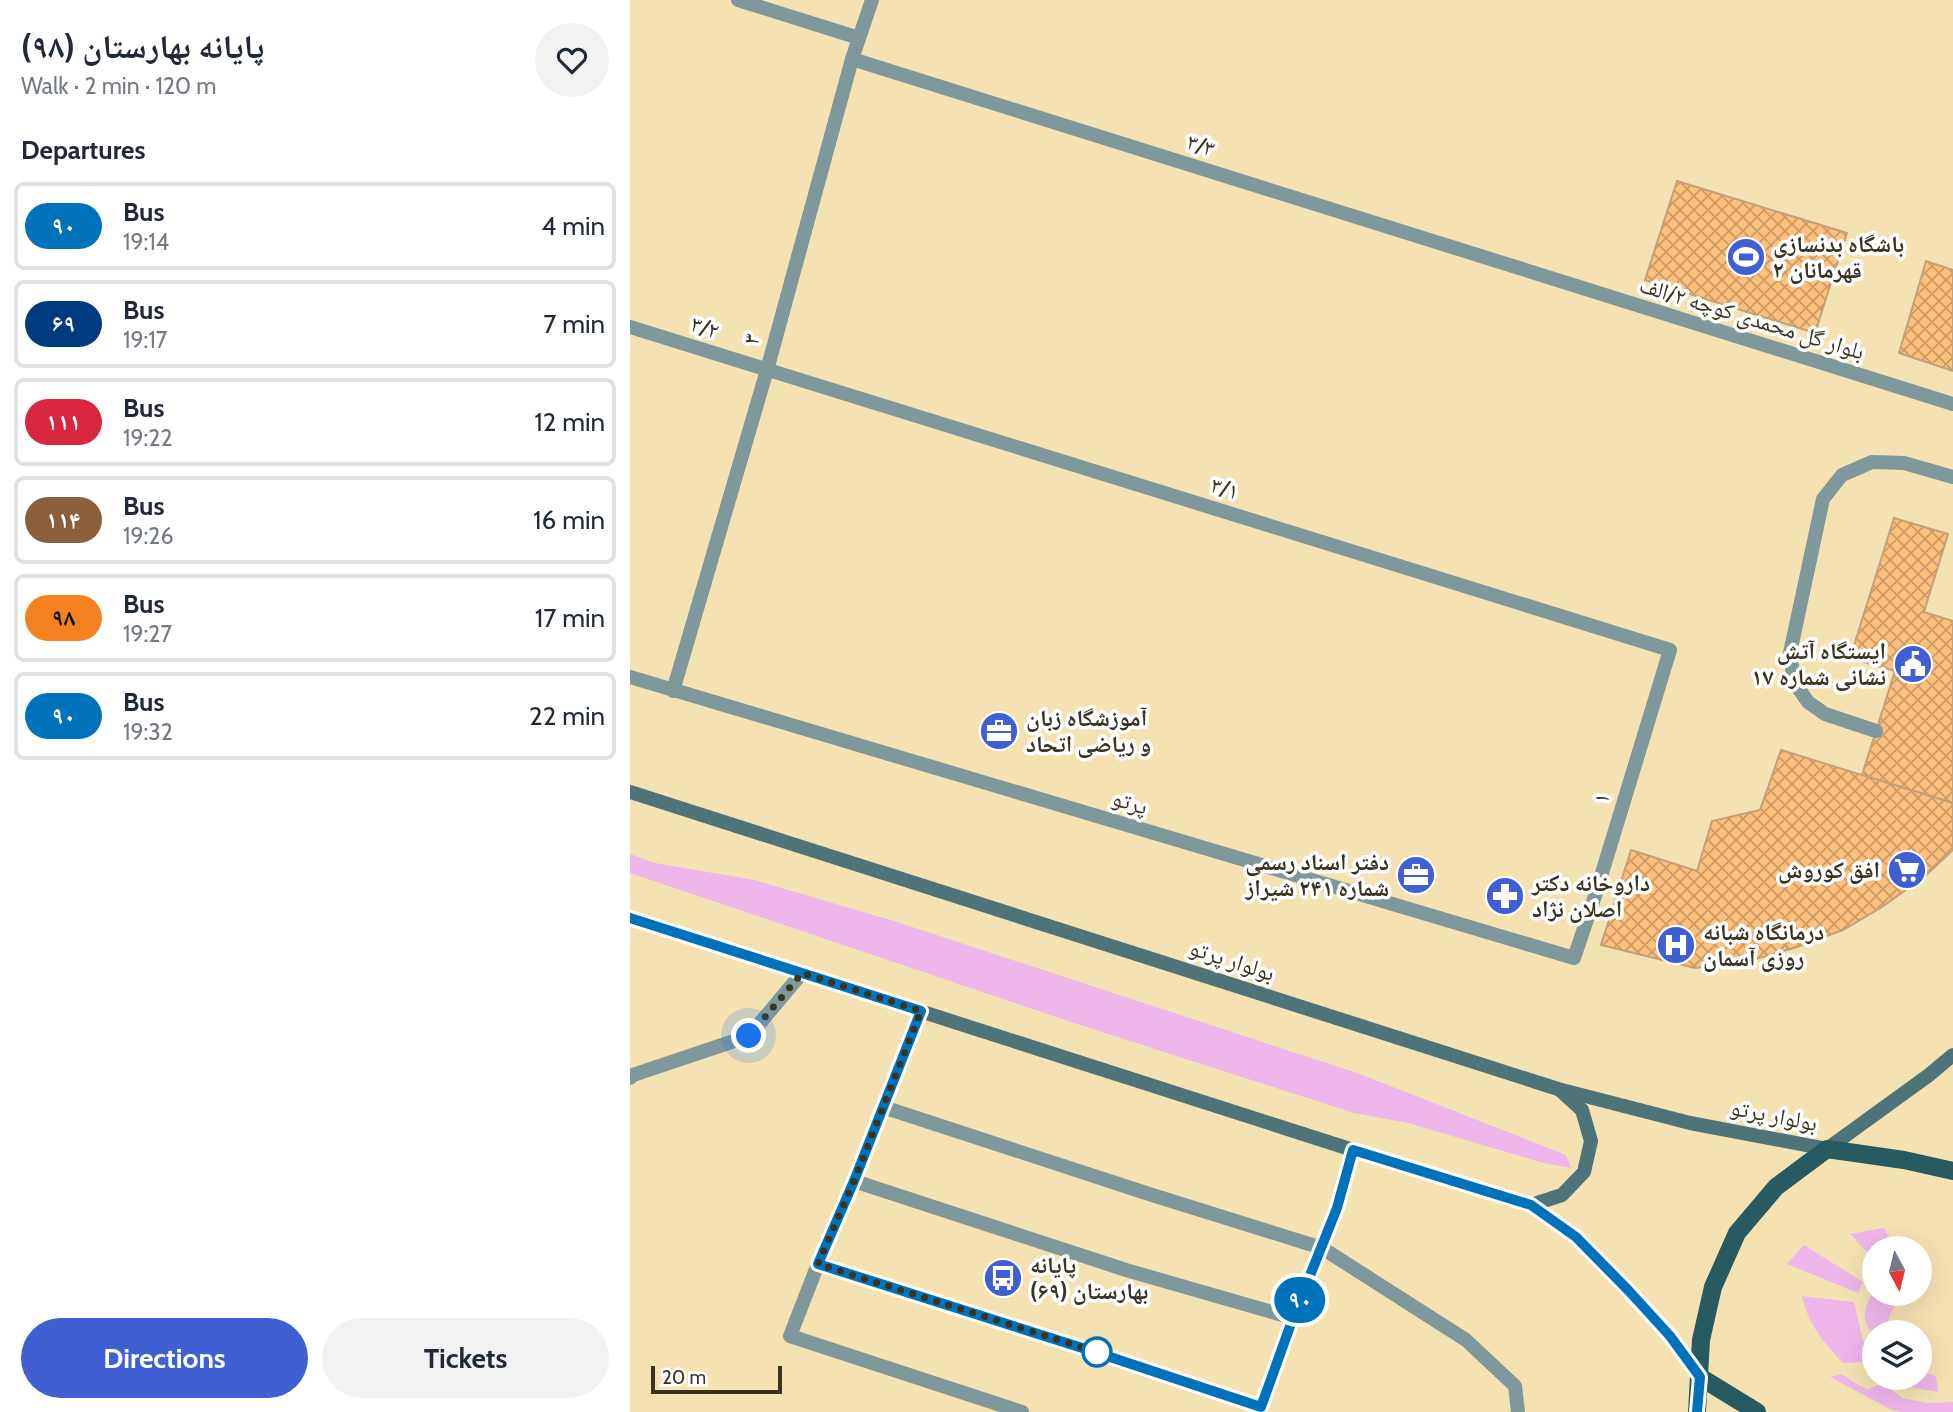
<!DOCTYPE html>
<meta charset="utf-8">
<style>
:root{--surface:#fff;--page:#f2f2f3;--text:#1f2937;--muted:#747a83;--line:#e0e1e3;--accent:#405fd2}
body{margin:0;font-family:Cabin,"Noto Naskh Arabic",sans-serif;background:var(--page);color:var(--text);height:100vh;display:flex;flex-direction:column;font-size:26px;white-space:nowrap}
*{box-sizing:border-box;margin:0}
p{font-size:23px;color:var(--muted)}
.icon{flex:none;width:38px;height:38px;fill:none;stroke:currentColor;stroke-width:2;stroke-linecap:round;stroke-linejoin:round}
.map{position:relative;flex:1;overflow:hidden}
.drawer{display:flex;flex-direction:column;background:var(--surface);width:630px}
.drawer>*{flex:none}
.badge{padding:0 14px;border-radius:23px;font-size:24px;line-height:46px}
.needle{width:46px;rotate:173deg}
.controls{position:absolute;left:1232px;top:1236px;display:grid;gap:14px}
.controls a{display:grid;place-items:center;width:70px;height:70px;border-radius:50%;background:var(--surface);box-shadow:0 7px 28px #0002;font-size:35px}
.scale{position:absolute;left:21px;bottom:18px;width:131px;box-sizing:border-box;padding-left:7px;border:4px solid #3a3320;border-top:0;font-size:19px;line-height:24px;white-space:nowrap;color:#3a3320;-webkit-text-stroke:5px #fff;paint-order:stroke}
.you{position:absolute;width:35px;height:35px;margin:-18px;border:5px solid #fff;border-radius:50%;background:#1a73e8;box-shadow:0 0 0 10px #1a73e833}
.map>.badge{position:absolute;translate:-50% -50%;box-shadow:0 0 0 4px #fff}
h2{padding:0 21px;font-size:26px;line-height:63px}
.round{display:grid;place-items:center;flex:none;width:74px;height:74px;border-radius:37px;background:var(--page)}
.overview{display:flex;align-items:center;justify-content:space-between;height:119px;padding:0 21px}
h1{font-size:33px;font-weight:700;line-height:52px}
.primary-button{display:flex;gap:14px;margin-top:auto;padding:14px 21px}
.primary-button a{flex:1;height:80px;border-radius:42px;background:var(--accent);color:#fff;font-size:28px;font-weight:700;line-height:80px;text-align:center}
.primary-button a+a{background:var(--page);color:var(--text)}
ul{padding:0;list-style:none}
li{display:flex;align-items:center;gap:21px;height:88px;margin:0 14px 10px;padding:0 7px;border:4px solid var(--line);border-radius:10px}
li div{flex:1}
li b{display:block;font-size:26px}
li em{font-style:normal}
li .badge{min-width:77px;font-weight:700;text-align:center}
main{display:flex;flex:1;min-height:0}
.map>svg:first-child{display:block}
.green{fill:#efb6ec}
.building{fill:url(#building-cross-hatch);stroke:#c3a07c;stroke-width:2}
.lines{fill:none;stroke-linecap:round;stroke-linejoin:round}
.service{stroke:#7f989c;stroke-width:14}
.minor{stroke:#7f989c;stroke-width:14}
.secondary{stroke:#4e747a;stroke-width:14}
.primary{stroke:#285a61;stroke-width:18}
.line-casing{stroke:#fff;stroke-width:16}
.line{stroke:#0072bc;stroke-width:10}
.walk{stroke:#3a3320;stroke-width:7;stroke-dasharray:0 12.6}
.stop-dot{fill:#fff;stroke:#0072bc;stroke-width:3.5}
.labels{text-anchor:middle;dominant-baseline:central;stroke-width:7;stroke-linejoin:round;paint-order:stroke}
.street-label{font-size:23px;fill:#3a3320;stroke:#fff}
.poi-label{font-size:23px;font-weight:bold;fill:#3a3320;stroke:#fff;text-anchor:start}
</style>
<main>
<section class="drawer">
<div class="overview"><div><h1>پایانه بهارستان (۹۸)</h1><p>Walk · 2 min · 120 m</p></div><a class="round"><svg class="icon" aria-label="heart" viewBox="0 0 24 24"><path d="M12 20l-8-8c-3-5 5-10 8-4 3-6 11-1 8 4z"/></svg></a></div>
<h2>Departures</h2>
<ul>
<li><span class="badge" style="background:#0072bc;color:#fff">۹۰</span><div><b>Bus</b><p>19:14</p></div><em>4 min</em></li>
<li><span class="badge" style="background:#003b80;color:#fff">۶۹</span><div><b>Bus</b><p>19:17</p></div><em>7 min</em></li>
<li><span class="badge" style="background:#d7263d;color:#fff">۱۱۱</span><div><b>Bus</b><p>19:22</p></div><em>12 min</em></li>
<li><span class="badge" style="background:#8b5e3c;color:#fff">۱۱۴</span><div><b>Bus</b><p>19:26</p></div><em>16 min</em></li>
<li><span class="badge" style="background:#f58220;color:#111">۹۸</span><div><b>Bus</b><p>19:27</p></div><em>17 min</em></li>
<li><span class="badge" style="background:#0072bc;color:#fff">۹۰</span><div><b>Bus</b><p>19:32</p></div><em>22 min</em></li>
</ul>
<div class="primary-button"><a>Directions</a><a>Tickets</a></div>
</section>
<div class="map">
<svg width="1323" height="1412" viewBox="0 0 1323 1412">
<defs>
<pattern id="building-cross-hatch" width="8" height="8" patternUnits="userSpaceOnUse" patternTransform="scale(1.75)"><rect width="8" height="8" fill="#fcbf7c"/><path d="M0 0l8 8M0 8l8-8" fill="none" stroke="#cd9c65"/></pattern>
</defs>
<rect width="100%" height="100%" fill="#f5e2b3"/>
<g class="green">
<path d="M0,854l25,9 99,17 143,42 463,152 206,81 5,13 -27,-5 -136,-40 -54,-10 -283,-91 -441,-149z"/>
<path d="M1254,1228l11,20h-21v11l-24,-25z"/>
<path d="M1174,1245l59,37 -5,11 -71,-29z"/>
<path d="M1244,1290v3h33c-11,11 -22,22 -18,39h-15v5c-14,-19 -11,-27 0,-47z"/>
<path d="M1172,1296l52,6 9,39 11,10v18l-12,-7 -19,1c-19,-20 -35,-39 -41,-67z"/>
<path d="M1290,1372l16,4 2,16 -35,-6 -15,-9h32z"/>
<path d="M1211,1374l26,16 15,-7 20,15 25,5 26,-1v10h-52l-9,-2 -62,-33z"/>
</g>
<g class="building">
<path d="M1047,181l170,52 -32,100 -170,-53z"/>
<path d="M1296,261l27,9v101l-54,-18z"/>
<path d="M1264,518l54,16 -24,78 29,9v182l-91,-28 33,-104 -45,-13z"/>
<path d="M1151,750l172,53v47l-29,27 -42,30 -39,23 -46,17 -51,15 -51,6 -94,-23 30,-95 66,21 15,-50 48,-11z"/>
</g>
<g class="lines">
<g class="service">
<path d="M1246,731l-51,-17 -17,-12 -14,-20 -4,-29 33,-154 19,-24 30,-13 32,1 49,14"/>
<path d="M291,1011l-67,170 -36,83 -28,72 232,76"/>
<path d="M0,1078l3,-3 116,-39 53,-63"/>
<path d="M253,1107l266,87 173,54 144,92 49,46 3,26"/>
<path d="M224,1181l272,89 167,48"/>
<path d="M188,1264l277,88 166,55"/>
<path d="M629,1412l34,-94 44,-110 16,-58"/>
</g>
<g class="minor">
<path d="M108,0l121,38"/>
<path d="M222,59l1101,345"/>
<path d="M0,327l1040,323 -75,246 -21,62 -944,-281"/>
<path d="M43,691l94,-321 85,-311 20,-59"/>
</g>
<g class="secondary">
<path d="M0,792l928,297 132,34 137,26 102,-74 24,-20"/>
<path d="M0,918l723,232 178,55 45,32 53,54 41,45 30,41"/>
<path d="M901,1205l31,-10 22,-23 7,-31 -9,-31 -21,-19"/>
</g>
<g class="primary">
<path d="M1070,1377l57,35"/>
<path d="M1067,1412l4,-72 12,-53 24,-54 39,-46 51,-38 77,11 49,11"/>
</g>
</g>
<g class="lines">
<g class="line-casing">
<path id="line" d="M0,918l291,93 -67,170 -36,83 277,88 166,55 32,-89 44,-110 16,-58 178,55 45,32 53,54 41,45 30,41 -3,35"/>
</g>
<use href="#line" class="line"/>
<path class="walk" d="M119,1036l53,-63 119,38 -67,170 -36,83 279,88"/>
</g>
<defs>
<g id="stadium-disc" transform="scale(2.0125)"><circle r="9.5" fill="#405fd2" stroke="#fff"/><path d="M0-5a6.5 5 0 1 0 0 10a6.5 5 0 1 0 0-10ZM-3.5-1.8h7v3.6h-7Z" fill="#fff"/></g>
<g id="civic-disc" transform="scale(2.0125)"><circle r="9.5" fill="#405fd2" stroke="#fff"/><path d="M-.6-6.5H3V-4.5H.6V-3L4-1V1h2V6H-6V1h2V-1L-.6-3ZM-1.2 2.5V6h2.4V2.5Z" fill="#fff"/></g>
<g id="office-disc" transform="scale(2.0125)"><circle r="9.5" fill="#405fd2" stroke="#fff"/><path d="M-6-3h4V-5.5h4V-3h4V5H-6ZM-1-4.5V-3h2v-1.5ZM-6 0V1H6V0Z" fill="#fff"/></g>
<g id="supermarket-disc" transform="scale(2.0125)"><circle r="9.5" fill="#405fd2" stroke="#fff"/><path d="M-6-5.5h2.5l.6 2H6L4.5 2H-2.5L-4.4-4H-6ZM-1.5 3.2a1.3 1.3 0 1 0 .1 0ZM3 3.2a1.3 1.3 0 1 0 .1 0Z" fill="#fff"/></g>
<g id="pharmacy-disc" transform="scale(2.0125)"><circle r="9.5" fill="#405fd2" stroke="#fff"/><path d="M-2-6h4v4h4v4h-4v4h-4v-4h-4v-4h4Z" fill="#fff"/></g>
<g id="hospital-disc" transform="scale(2.0125)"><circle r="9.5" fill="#405fd2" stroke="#fff"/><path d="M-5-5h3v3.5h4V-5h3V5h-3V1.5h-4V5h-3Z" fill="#fff"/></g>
<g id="bus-disc" transform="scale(2.0125)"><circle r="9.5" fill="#405fd2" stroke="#fff"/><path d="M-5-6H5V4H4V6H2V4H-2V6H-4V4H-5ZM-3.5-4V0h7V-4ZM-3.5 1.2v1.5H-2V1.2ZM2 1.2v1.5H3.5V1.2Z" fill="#fff"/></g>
</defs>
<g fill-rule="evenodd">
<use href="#stadium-disc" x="1116" y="257"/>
<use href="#civic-disc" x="1283" y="664"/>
<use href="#office-disc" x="369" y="731"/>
<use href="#supermarket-disc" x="1277" y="870"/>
<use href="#office-disc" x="786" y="875"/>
<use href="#pharmacy-disc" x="875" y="896"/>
<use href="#hospital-disc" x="1046" y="945"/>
<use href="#bus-disc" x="373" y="1278"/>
</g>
<circle class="stop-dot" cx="467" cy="1352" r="14"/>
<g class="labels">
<g class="street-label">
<text transform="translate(571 145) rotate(18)">۳/۳</text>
<text transform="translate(1122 318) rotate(17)">بلوار گل محمدی کوچه ۲/الف</text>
<text transform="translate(75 327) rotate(18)">۳/۲</text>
<text transform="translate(121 339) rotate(-75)">۳</text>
<text transform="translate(595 488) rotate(17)">۳/۱</text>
<text transform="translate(971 798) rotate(-73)">۱</text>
<text transform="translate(500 802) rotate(17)">پرتو</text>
<text transform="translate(602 960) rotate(18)">بولوار پرتو</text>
<text transform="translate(1144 1115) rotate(11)">بولوار پرتو</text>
</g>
<g class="poi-label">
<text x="1143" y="244">باشگاه بدنسازی<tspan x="1143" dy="26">قهرمانان ۲</tspan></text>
<text x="1256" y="651" text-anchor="end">ایستگاه آتش<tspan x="1256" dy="26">نشانی شماره ۱۷</tspan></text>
<text x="396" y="718">آموزشگاه زبان<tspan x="396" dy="26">و ریاضی اتحاد</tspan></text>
<text x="759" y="862" text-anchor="end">دفتر اسناد رسمی<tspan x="759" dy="26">شماره ۲۴۱ شیراز</tspan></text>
<text x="1250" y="870" text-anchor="end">افق کوروش</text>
<text x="902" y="883">داروخانه دکتر<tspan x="902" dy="26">اصلان نژاد</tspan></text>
<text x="1073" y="932">درمانگاه شبانه<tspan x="1073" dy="26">روزی آسمان</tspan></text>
<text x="400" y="1265">پایانه<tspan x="400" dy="26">بهارستان (۶۹)</tspan></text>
</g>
</g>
</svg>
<div class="controls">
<a><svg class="needle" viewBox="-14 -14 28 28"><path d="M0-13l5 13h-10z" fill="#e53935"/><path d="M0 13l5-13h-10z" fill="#747a83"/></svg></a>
<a><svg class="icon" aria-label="layers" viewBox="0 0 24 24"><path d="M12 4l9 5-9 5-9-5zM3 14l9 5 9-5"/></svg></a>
</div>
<div class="scale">20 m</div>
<div class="you" style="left:119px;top:1036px"></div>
<b class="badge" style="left:670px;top:1300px;background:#0072bc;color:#fff">۹۰</b>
</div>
</main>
